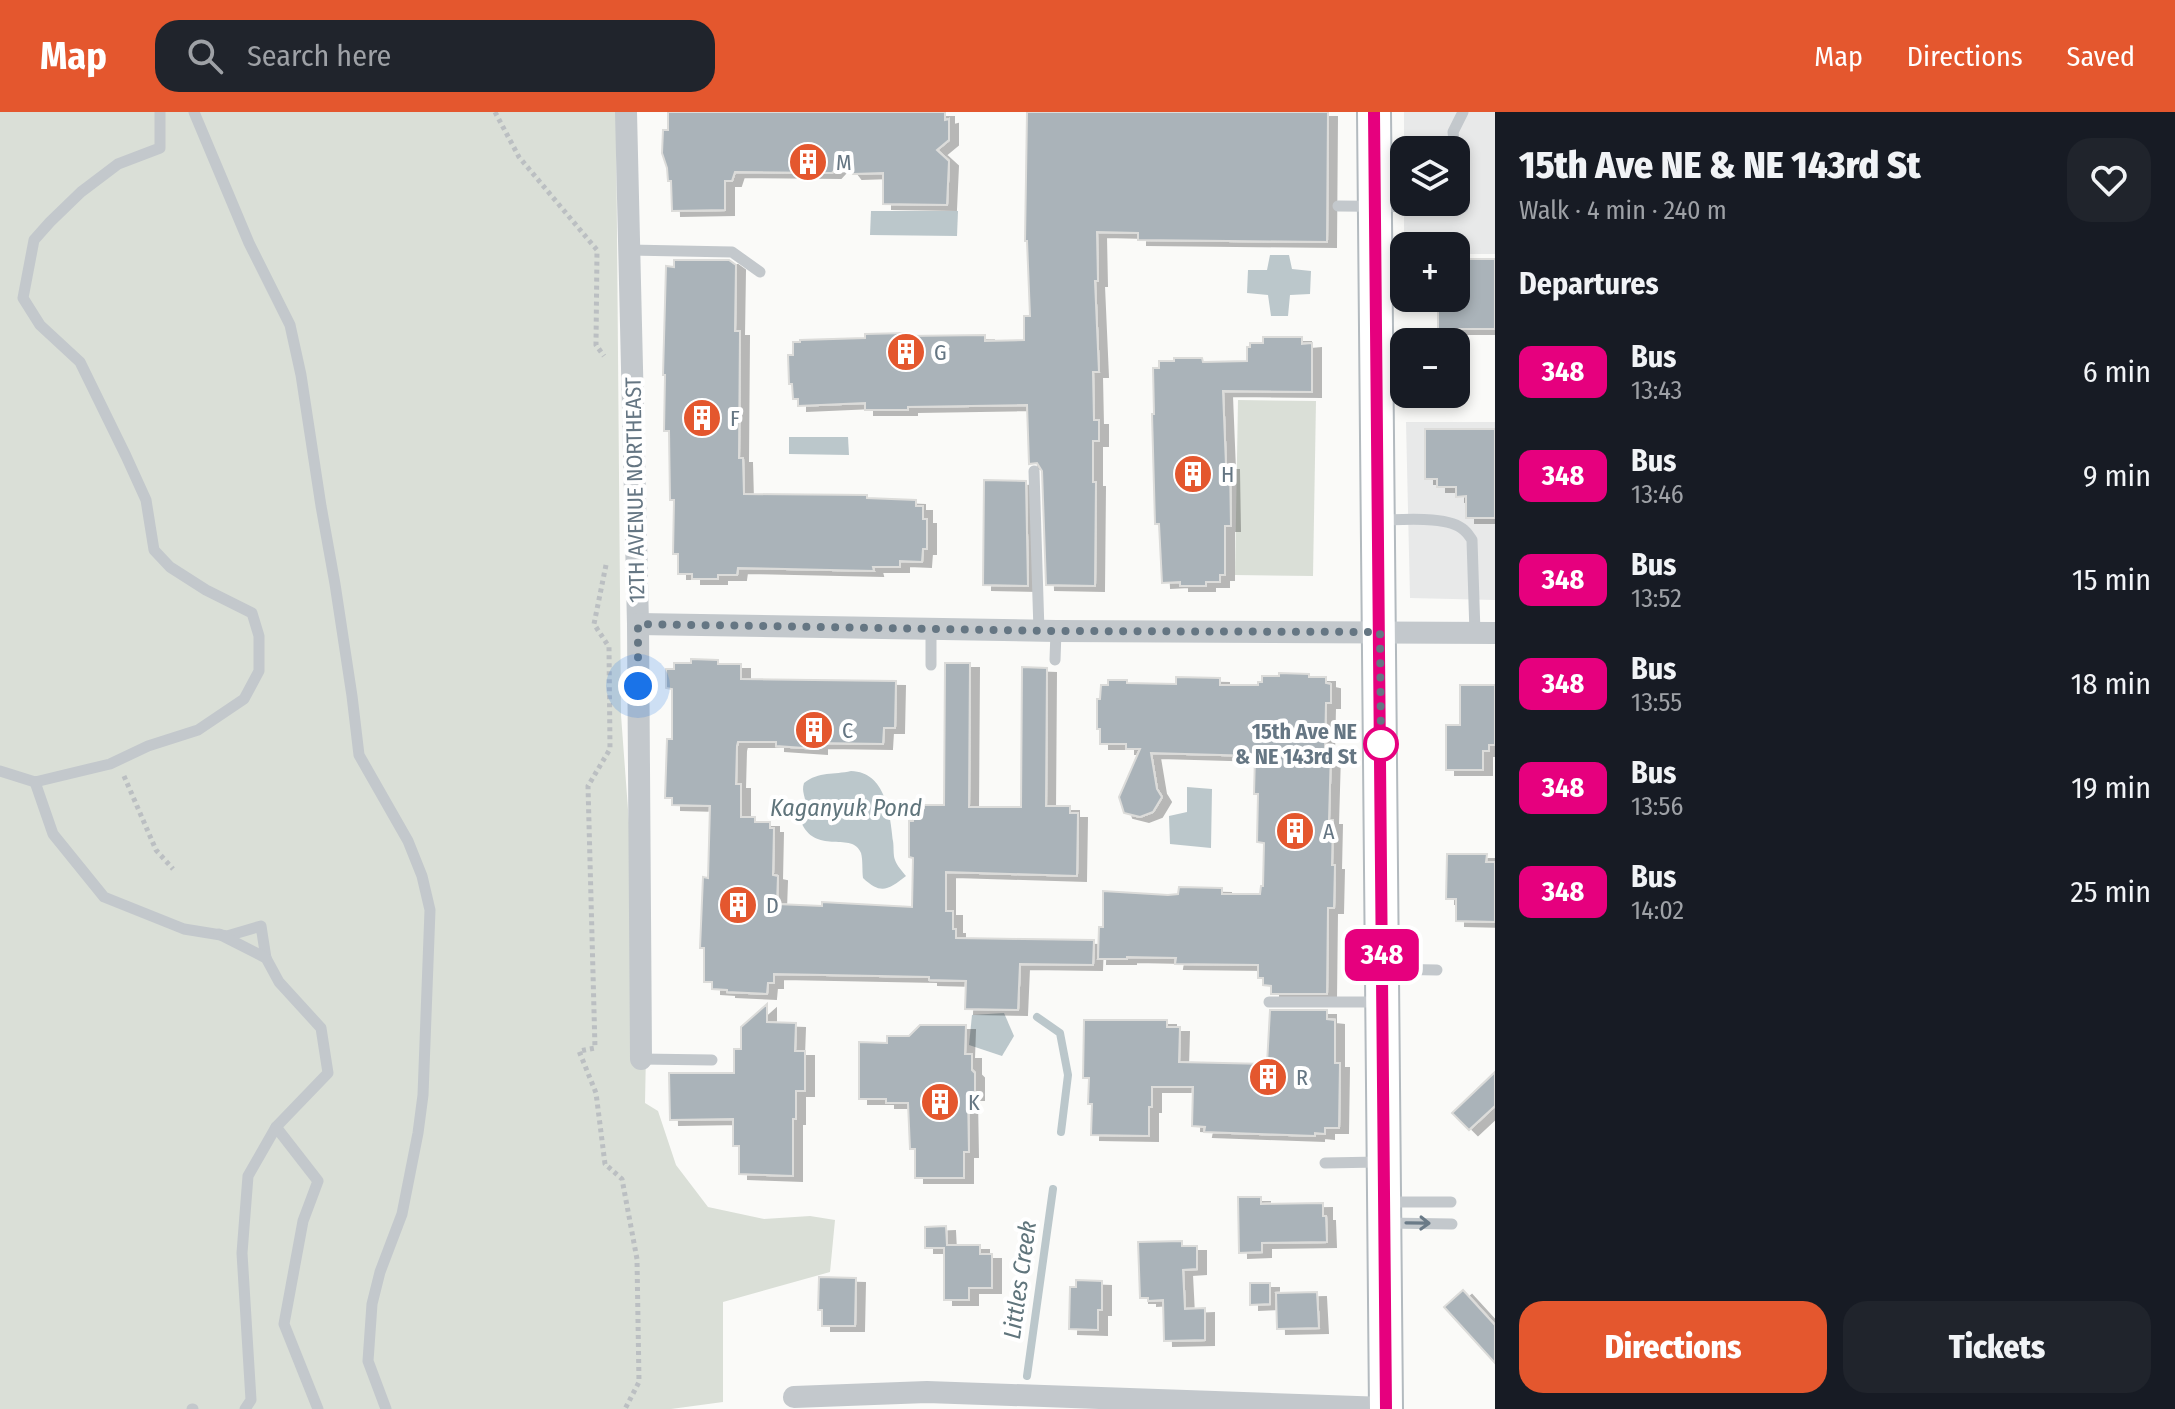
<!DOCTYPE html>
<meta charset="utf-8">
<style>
:root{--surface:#171b24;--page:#20242c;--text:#f1f3f6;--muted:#9ea1a6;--accent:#e4572e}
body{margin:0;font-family:"Fira Sans Condensed",sans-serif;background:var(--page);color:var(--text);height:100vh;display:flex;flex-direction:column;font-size:30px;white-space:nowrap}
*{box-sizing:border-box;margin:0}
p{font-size:26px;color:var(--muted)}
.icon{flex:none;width:44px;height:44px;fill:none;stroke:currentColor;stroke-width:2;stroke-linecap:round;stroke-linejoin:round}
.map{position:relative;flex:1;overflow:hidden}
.panel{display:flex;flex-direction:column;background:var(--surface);width:680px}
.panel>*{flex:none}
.badge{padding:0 16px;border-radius:12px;font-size:28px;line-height:52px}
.tools{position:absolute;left:1390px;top:24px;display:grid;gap:16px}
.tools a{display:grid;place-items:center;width:80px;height:80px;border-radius:16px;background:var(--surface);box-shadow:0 4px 12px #0003;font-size:40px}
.you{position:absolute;width:40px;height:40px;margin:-20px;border:6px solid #fff;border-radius:50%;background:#1a73e8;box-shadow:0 0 0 12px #1a73e833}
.map>.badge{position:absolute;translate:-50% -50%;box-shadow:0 0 0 4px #fff}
h2{padding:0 24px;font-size:30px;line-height:72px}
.round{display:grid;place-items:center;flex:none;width:84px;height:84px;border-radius:24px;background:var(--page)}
.overview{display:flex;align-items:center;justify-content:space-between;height:136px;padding:0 24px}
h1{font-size:38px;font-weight:800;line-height:60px}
.cta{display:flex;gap:16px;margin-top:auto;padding:16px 24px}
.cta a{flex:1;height:92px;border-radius:24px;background:var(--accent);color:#fff;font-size:32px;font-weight:800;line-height:92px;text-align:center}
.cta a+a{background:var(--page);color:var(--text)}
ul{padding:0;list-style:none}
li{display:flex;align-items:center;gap:24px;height:104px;padding:0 24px}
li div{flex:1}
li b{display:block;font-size:30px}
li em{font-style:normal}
li .badge{min-width:88px;font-weight:700;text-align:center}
header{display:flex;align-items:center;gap:48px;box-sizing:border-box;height:112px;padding:0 40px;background:var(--accent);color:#fff}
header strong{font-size:38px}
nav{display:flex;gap:44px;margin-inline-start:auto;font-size:28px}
.search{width:560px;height:72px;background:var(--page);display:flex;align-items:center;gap:20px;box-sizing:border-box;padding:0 28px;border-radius:24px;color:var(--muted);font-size:30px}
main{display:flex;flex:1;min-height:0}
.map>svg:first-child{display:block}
.built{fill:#e8e9e9}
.green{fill:#dadfd7}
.water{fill:#bbc7cb}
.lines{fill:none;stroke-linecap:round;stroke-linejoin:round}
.stream{stroke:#bbc7cb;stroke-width:8}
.building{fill:#aab3b9;stroke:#dcdcda;stroke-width:2;filter:url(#shadow)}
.secondary-casing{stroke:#b3babf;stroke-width:36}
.path{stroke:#bbbfc2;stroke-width:5;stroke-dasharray:4 4;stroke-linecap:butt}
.lane{stroke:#c3c8cc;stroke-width:11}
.street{stroke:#c3c8cc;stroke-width:22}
.secondary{stroke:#fff;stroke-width:32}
.oneway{stroke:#6a7a87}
.line-casing{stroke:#fff;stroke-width:18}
.line{stroke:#e6007e;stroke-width:12}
.walk{stroke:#657683;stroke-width:8;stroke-dasharray:0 14.4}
.stop-dot{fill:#fff;stroke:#e6007e;stroke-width:4}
.labels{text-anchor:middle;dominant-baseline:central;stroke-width:8;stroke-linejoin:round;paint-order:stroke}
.poi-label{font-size:22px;fill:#657683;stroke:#fff;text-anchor:start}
.street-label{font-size:22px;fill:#657683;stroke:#fff}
.stop-label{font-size:22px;font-weight:bold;fill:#657683;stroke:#fff;text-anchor:end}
.water-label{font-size:24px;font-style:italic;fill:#60757c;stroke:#fff}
</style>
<header>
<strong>Map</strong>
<div class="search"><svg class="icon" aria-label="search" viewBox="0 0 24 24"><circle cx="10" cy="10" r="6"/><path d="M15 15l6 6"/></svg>Search here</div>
<nav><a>Map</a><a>Directions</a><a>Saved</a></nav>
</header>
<main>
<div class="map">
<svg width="1495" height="1297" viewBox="0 0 1495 1297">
<defs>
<filter id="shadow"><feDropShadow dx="9" dy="5" stdDeviation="0" flood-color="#0004"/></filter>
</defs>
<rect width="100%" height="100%" fill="#fafaf8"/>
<g class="built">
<path d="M1404,0h91v142h-39v-8h-52v-44h52v-52h-52v29z"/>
<path d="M1406,310h89v178l-85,-2z"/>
</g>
<g class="green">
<path d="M0,0h616l5,603 25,337 -1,51 13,8 18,54 32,42 56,12 46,-3 25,4 -5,52 -107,30v100l-52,7h-671z"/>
<path d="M1238,288l78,1 -3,175 -78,-1z"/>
</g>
<g class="water">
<path d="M871,99h87l-1,25 -87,-1z"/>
<path d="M1270,143h19l3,14 19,2 -1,23 -20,1 -2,21h-17l-3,-21 -21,-2 1,-23h19z"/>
<path d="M789,325h59l1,18 -60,-1z"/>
<path d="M851,659c35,1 39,43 42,70 1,6 0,14 2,19 2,6 8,12 11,16 -18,14 -25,19 -43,2 -1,-8 0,-18 -2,-25 -8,-22 -44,2 -59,-29 1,-6 3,-12 4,-18 0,-9 -5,-14 -2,-23 15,-12 30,-8 47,-12z"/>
<path d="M1187,675l25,2 -1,59 -41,-4 -1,-28 18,-4z"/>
<path d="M1004,901l10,23 -12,20 -33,-11 3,-30z"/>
</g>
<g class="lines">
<g class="stream">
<path d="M1037,905l23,16 8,42 -7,57"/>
<path d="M1027,1264l26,-187"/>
</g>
</g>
<g class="building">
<path d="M668,0h277v8l4,-1v21l-12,10 12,11 -2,44 -64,-1v-31l-30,1 -10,-13 -11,12 -97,-1 -3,9h-7v29l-53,1 -1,-30h-3l-1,-13 -5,-15 1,-23h5z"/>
<path d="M1027,0h301l-1,130 -189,-2v-7l-41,-1 1,49h-3l4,91h-6l1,48h5v21h-6v41h3l-1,104 -49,-1 -4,-114 -5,-8 -8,1 -2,-59 -119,2v3h-43v-7l-67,3v-7h-5l-1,-15h-3l-1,-29h5v-13h7v-2l65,-2v-4l42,-1v3l78,-1v6l39,-1v-24h6l-3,-75h-2z"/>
<path d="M1460,147h35v70h-57v-31h18v-22h4z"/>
<path d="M674,148h55l7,5 -1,66h5l-1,127h4l1,36 123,1v3l49,2v6h7v13h4v30h-4l-1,13 -22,-1v6h-27l1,4 -136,-3 -1,7h-19v4h-26v-5h-14v-20h-5l1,-54h-4l-1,-69h-5l1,-56h-2l3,-109 8,1z"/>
<path d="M1263,225h39v7l10,-1v49l-89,-1 3,74h4l1,61h-6v49h-5v7h-14v4h-26v-4l-18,1 -3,-59h-4l-3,-110h2l-1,-46h6v-7h15v-3h28l1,4 44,-1v-14h3v-4h13z"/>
<path d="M1425,317h70v89h-29v-22l-10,1v-10h-19v-8h-12z"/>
<path d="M984,368l42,1 2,105 -45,-1z"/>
<path d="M691,547l27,1v4h23v15l155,2 -1,47h-11l-1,16 -65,-1v6l-42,-3v-4h-38l-1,4 -1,38h5v33h14v5h15v6h4l-1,47 5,1 -1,28 45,2v-4l90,5 1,-49 -4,-1v-36h4l1,-13h10v-3h20l1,-142h25l-1,144h52l1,-140 25,1 -1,138h24v7h8l-1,63 -131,-4v39h7v18h3v9l138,2 -1,25 -73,-1 -2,46 -53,-1 1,-28 -37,-1v-3l-155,-3v9h-6l-1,11 -40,-2v-2l-15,-1v-7h-8v-34h-4l3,-71 5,1 2,-72 -38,-1v-7h-7l2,-59h5v-50l-6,-1v-19h8v-6h17z"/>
<path d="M1279,561l30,1v3h17v6l5,1v19h-5l-1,47h6l-2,70h4l-1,45h3l-1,43h-6l-1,86h-56v-8l-8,-1v-7h-5v-13l-83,-1 1,-6 -49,-1v2h-29l1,-32h4v-36l65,4 10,-1 1,-7 43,1v6h38l1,-8h2l1,-43 -7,-1 1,-48h-4l1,-38 -104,-3 6,36 5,8 -9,15 -13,5 -16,-4 -5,-16 21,-48h-14v-5h-26v-15h-3v-30h3l1,-14h7v-5h19v3l49,1v-7l44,1v7h38v-3h4v-6h17z"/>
<path d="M1460,573h35v60h-6v6h-6v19h-37v-45h14z"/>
<path d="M1447,742h40l-1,8h9v60l-39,-1v-22h-10z"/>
<path d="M767,892v18l29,1 -1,28h10v40h-9v28h-3v57l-54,-2v-28h-6v-27l-63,1 -1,-47h65v-24h7v-22z"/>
<path d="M1270,898h57v9l8,1v43h5l-1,65h-14v6l-10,-1v3l-111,-4 1,-5 -13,-1 1,-39h-41v20h-3v29l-58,-1 1,-31h-4l1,-26h-6l1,-58h83v7h13l-1,35 88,2z"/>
<path d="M920,913h46l-1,29h7v16l3,3v22h-7l1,57h-5v26h-49v-29h-5l-2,-46h-22v-4h-27v-57l28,1v-7h22z"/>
<path d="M1495,960v34l-26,24 -17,-17z"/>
<path d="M1238,1085h23v7l62,-1v13h3l1,26 -65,1v9l-23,1z"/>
<path d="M946,1114l1,19h33v9h12v34h-23v12h-25v-52h-19v-21z"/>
<path d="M1182,1129v5h15v23l-14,1 2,39 20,-1v32l-41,1 -1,-41 -15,1v-3h-8l-2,-56z"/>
<path d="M819,1165l37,1 -1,48h-33v-16h-4z"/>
<path d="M1076,1168l26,1v29h-4v20l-29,-1 1,-42h6z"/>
<path d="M1250,1171h20v21l-20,1z"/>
<path d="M1463,1178l32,35v38l-51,-56z"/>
<path d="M1317,1180l2,36 -42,1 -1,-36z"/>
</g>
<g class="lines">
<g class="secondary-casing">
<path id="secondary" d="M1374,0l12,1297"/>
</g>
<g class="path">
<path d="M495,0l24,45 78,93 -1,95 8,11"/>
<path d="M606,453l-12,59 15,23 1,102 -22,37 7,262 -16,3 17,42 9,71 17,15 15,80 2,123 -14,27"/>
<path d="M124,664l32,74 17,19"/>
</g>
<g class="lane">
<path d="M194,0l55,131 41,82 11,50 20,131 14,78 17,112 7,59 49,86 14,35 8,34 -7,185 -5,38 -16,81 -22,58 -8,32 -4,57 18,48"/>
<path d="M1455,38l-2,-18 10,-20"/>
<path d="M1456,47l6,28 1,20"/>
<path d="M1338,94l115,1"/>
<path d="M629,138l103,2 28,20"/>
<path d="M1378,277h26"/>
<path d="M1034,359l5,160"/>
<path d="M1379,408c21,0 70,-5 85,10 4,3 6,7 8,10l3,93"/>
<path d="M931,517v36"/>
<path d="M1055,548l1,-29"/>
<path d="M0,659l35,11 75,-18 38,-18 50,-16 46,-31 15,-28v-35l-7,-23 -46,-23 -36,-23 -16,-17 -8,-50 -20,-44 -46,-94 -40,-37 -17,-27 11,-58 16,-18 31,-30 37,-28 42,-16v-36"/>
<path d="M35,670l18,52 51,63 80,32 43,7 34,-10 5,32"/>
<path d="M219,822l47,24 13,24 42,46 7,45 -52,54 -28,49 -6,77 9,147 -6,9"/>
<path d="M1383,857l54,1"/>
<path d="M1269,890h111"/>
<path d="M641,947l71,1"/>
<path d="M276,1015l42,54 -15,40 -19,103 34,85"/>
<path d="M1325,1051l54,-1"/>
<path d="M1387,1090h64"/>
<path d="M1385,1111l67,1"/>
<path d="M192,1297h1"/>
</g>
<g class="street">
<path d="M626,0l12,512 3,435"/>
<path d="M638,512l418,7 439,2"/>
<path d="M794,1285l133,-5 459,16"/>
</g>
<use href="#secondary" class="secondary"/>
</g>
<defs><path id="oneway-shaft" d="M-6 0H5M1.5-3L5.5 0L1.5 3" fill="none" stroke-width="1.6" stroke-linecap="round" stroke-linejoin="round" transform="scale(2)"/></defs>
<use class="oneway" href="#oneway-shaft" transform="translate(1418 1111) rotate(1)"/>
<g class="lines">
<g class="line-casing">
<path id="line" d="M1374,0l12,1297"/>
</g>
<use href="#line" class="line"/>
<path class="walk" d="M638,574v-62l418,7 324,1 1,112"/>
</g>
<defs>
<g id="building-disc" transform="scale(2)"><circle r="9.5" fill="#e4572e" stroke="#fff"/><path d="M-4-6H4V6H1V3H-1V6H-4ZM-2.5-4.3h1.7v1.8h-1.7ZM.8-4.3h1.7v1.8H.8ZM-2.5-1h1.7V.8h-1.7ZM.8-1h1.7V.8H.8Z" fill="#fff"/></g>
</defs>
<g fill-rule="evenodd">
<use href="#building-disc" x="808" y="50"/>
<use href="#building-disc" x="906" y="240"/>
<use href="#building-disc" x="702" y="306"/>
<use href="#building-disc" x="1193" y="362"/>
<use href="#building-disc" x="814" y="618"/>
<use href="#building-disc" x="1295" y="719"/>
<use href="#building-disc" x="738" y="793"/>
<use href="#building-disc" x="1268" y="965"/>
<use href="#building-disc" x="940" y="990"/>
</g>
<circle class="stop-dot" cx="1381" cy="632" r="16"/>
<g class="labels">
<g class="poi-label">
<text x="836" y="50">M</text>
<text x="934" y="240">G</text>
<text x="730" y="306">F</text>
<text x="1221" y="362">H</text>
<text x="842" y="618">C</text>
<text x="1323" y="719">A</text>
<text x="766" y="793">D</text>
<text x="1296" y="965">R</text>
<text x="968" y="990">K</text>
</g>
<g class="street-label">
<text transform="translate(635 378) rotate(-91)">12TH AVENUE NORTHEAST</text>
</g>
<g class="stop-label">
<text x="1357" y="619">15th Ave NE<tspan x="1357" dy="25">&amp; NE 143rd St</tspan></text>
</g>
<g class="water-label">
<text x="846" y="696">Kaganyuk Pond</text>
<text transform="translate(1020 1168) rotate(-82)">Littles Creek</text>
</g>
</g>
</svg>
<div class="tools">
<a><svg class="icon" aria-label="layers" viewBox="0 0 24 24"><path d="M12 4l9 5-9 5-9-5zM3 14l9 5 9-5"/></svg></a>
<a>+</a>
<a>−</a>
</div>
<div class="you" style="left:638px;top:574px"></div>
<b class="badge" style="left:1382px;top:843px;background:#e6007e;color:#fff">348</b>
</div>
<section class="panel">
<div class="overview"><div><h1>15th Ave NE &amp; NE 143rd St</h1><p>Walk · 4 min · 240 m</p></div><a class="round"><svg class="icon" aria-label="heart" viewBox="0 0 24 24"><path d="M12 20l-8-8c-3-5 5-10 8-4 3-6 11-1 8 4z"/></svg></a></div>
<h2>Departures</h2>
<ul>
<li><span class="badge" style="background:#e6007e;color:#fff">348</span><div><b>Bus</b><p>13:43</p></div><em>6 min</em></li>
<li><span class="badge" style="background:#e6007e;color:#fff">348</span><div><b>Bus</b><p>13:46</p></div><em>9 min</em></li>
<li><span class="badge" style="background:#e6007e;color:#fff">348</span><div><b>Bus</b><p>13:52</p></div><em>15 min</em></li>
<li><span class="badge" style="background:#e6007e;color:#fff">348</span><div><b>Bus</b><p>13:55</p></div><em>18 min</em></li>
<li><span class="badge" style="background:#e6007e;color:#fff">348</span><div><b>Bus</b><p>13:56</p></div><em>19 min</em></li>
<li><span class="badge" style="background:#e6007e;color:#fff">348</span><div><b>Bus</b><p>14:02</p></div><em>25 min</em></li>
</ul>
<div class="cta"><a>Directions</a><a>Tickets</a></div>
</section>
</main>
